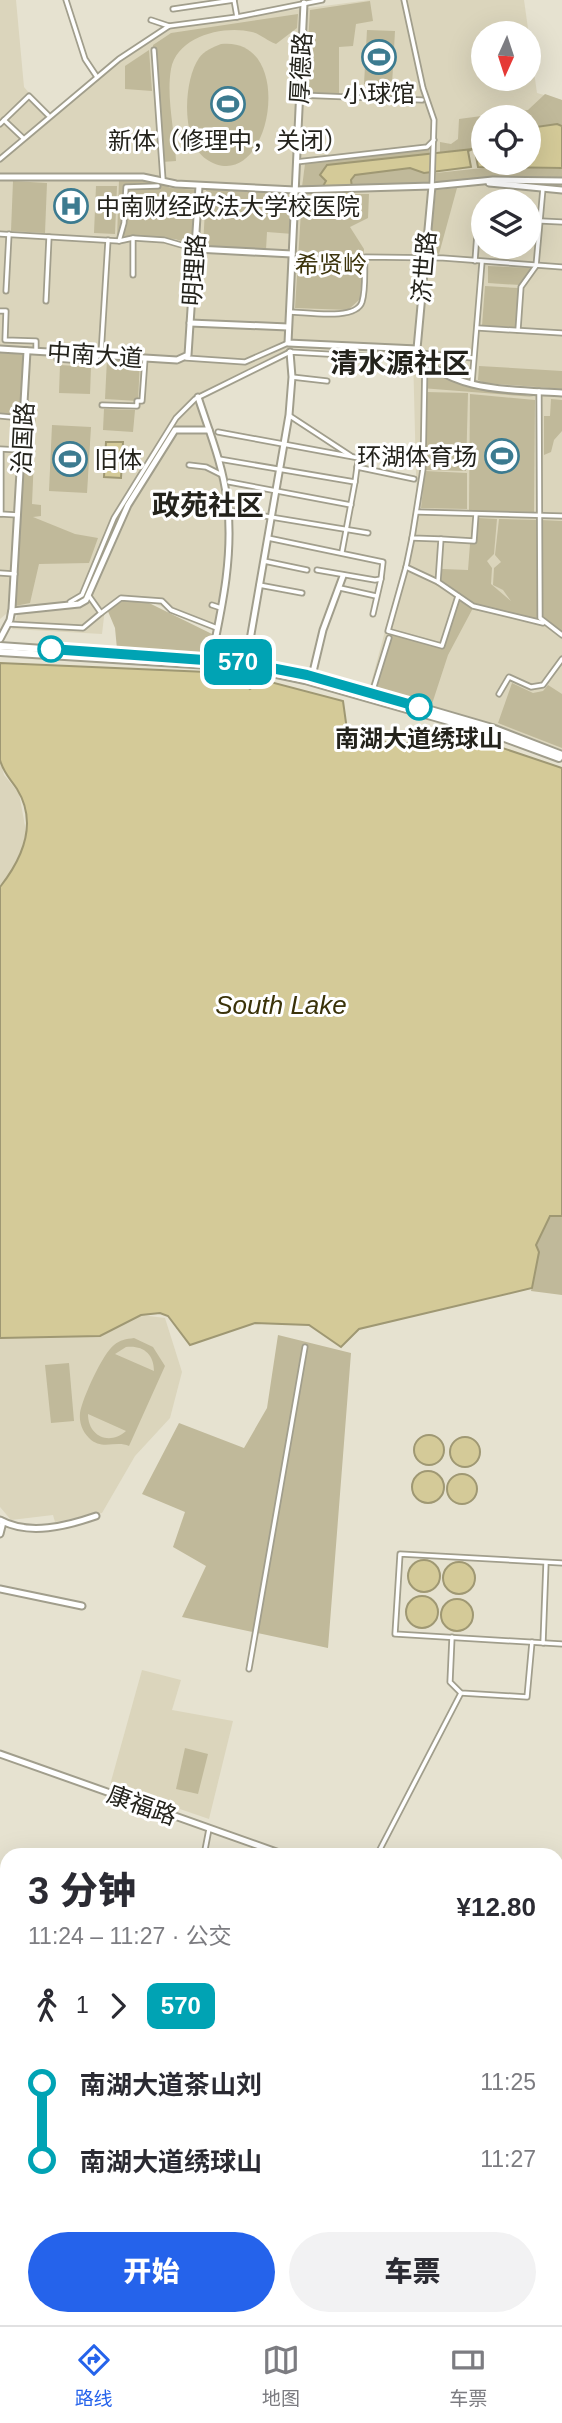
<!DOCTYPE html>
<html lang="zh">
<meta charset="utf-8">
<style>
:root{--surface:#fff;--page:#f2f2f3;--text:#2b2b33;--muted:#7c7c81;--line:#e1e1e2;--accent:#2563eb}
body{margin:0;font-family:Arial,"Noto Sans SC",sans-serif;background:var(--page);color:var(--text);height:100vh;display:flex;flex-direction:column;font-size:26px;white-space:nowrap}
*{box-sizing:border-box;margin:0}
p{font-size:23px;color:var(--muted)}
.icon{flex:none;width:38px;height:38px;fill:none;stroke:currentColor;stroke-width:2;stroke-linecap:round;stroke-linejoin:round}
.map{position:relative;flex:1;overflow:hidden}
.panel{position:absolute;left:0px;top:1848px;width:564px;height:478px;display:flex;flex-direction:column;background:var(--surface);border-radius:21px 21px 0 0;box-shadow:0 7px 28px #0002}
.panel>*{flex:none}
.badge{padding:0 14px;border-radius:10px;font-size:24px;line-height:46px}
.needle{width:46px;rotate:183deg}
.fabs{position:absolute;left:471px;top:21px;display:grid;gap:14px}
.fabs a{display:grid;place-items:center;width:70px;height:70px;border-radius:50%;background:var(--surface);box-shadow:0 7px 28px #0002;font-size:35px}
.map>.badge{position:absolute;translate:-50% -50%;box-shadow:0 0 0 4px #fff}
.legs{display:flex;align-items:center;gap:10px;height:77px;padding:0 28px;font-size:23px}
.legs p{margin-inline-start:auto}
.headline{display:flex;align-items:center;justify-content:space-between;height:119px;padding:0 28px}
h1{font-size:38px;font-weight:800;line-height:52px}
.primary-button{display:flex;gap:14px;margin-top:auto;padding:14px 28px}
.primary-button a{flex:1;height:80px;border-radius:42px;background:var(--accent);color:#fff;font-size:28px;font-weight:800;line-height:80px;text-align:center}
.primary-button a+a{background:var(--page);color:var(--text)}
ul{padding:0 28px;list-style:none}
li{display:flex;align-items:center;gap:24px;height:77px;font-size:26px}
li i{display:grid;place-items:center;width:10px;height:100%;margin:0 9px;background:currentColor}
li i::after{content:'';width:18px;height:18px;margin:-9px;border:5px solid;border-radius:50%;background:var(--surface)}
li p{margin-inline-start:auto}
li:first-child i{background:linear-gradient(#0000 50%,currentColor 0)}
li:last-child i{background:linear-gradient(currentColor 50%,#0000 0)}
.dock{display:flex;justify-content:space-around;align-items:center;height:98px;border-top:2px solid var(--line);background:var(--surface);font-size:19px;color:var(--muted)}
.dock a{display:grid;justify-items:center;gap:4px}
.dock .selected{color:var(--accent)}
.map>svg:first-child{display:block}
.built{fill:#dbd5bc;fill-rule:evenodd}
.green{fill:#c0b99a;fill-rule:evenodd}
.water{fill:#d4ca98;stroke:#9f9873;stroke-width:2}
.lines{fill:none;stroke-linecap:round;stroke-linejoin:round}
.street-casing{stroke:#a19e8c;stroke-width:7}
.secondary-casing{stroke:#a19e8c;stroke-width:9}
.primary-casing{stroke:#a19e8c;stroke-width:10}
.highway-casing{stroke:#a19e8c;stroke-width:10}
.street{stroke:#fff;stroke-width:3.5}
.secondary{stroke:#fff;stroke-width:5}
.primary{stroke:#fff;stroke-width:6}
.highway{stroke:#fff;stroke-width:7}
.line-1-casing{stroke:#fff;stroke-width:16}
.line-1{stroke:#00a3b4;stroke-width:10}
.stop-1-dot{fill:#fff;stroke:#00a3b4;stroke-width:3.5}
.labels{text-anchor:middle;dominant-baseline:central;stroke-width:6;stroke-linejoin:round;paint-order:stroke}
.street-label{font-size:24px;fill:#24231c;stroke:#fff}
.poi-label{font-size:24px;fill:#24231c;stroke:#fff}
.park-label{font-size:24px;fill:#3d350d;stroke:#fff}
.stop-label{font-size:24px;font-weight:bold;fill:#24231c;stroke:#fff}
.water-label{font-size:26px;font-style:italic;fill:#3a3209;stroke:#fff}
.quarter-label{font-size:28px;font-weight:bold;fill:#24231c;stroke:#fff}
</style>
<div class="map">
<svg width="562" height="2325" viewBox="0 0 562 2325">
<rect width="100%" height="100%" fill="#e6e2d0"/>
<g class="built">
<path d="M0,0h16l8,87 24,28 121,-89 201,-26h154l13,93 25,7v651l-73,-28 -119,-36 47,-175 -4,-158 -123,-6 -95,51 -19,19 -62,100 -39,84 -63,7 -12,10zM483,33h45v46h-45zM483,117h45v46h-45zM483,201h45v46h-45z"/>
<path d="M196,401l4,1 -1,8 7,9 12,40 11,72 -12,97 -69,-27 -21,-2 -22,9 -3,26 -90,-5 6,-16 63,-12 4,-4 32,-78 61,-99z"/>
<path d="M0,760l4,15 15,18 8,44 -13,33 -14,17z"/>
<path d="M141,1315l24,3 17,54 -12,46 -35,38 -33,57 -47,9 -2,-7 -42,5 -11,-13v-169l100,-2z"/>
<path d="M142,1670l39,10 -9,30 61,11 -24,98 -99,-34z"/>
<path d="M562,2151v174h-69l2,-6h61v-154z"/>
</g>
<g class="green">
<path d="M370,1l3,20 -17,3 -3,22 -14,1v47h-34l5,-84z"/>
<path d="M298,14l-1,14 -21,16c-9,-3 -16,-10 -24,-12 -28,-7 -75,4 -81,37 -5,29 4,63 5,92l-14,1 -9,-117 18,-12z"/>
<path d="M367,30l28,1 -3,54 -28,-1z"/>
<path d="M221,44c79,-9 49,158 -15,115 -25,-17 -23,-78 -7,-101 5,-7 14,-11 22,-14z"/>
<path d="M149,50l3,41 -27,-2v-23z"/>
<path d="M545,94l17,6v26l-33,2 -1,-11h-45v25l-10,7 -33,3v-10l11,2 7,-5 1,-20 69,-9z"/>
<path d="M429,148l1,35 -128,4 3,-23z"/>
<path d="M492,167l70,2v11l-126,2v-9z"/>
<path d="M119,180l38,1 13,7 27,2 -3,55 -19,-6 -51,-3 -7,2z"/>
<path d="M13,181l34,2 -2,50 -34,-2z"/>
<path d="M96,186h21l-2,48 -21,-1z"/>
<path d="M225,187l69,4 -1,43 -26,-2 -1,18 -63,-3 3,-57z"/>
<path d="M457,188l-18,66 -10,-2 7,-62z"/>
<path d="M318,194l-11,4v9l6,-1 24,7 20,-2 1,-12 -5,-5h16l-1,24 -18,9 14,22 -4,50 -12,11 -53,-2 7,-113z"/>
<path d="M488,266l44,2 -12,17 -32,-2z"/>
<path d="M485,286l33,2 -2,39 -34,-1z"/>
<path d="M0,353l29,2 -3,54 10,1 -4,94 9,1v11l-8,1 42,17 23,4 -9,25 -50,1 -9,39 -15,3 11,-190 -26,-2z"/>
<path d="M107,359l33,2 -2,40 -33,-2z"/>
<path d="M422,361l22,15 90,21 -113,-9z"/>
<path d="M60,365l31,2 -1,27 -31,-1z"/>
<path d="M479,366l83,5v18l-77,-6 -7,-3z"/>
<path d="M426,392l42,1 -2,78 -42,-1z"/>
<path d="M470,394l65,6 -1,112 -65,-1z"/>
<path d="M551,399l11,1v31l-8,9 -3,12 -7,3v-39h6z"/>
<path d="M104,409l31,1 -2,22 -30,-2z"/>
<path d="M52,425l39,2 -4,66 -38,-2z"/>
<path d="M425,471l42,2v36l-46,-1z"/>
<path d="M478,518l19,1 -3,35 -7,7 5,7 -1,16 20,17 -8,-11 -10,-5 1,-17 7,-6 -6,-7 4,-36 38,1 1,99 -64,-14 -33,-23 1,-13 26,1 2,-26h6z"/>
<path d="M541,520l21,1v111l-20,-15z"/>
<path d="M460,599l13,9 -25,47 -16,49 -58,-14 15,-56 55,14z"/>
<path d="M123,601l26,2 63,31 -4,22 -91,-7 -2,-21 -8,-19z"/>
<path d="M512,683l21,10 10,-2 5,-6 14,9v54l-64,-25z"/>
<path d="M555,1214l7,2v79l-31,-4 8,-39 -3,-7 12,-26z"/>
<path d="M278,1335l73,18 -23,295 -146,-31 24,-51 -33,-19 12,-35 -43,-18 37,-71 65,25 23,-40z"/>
<path d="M134,1338l19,9 12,19 -36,80c-13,-6 -27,5 -40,-8 -7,-7 -10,-16 -9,-25 2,-14 23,-60 34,-68 6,-5 12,-6 20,-7zM126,1347c17,-2 28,7 28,24l-39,-17zM88,1414l38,17c-17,15 -38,5 -38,-17z"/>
<path d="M69,1363l5,58 -23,2 -6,-58z"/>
<path d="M185,1748l23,6 -10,40 -22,-5z"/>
<path d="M0,2173l7,8v69l-7,15z"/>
</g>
<g class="water">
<path d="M557,124l5,2v42l-84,-1 -4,-21 9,-7v24h45l1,-35z"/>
<path d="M473,149l-5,2 3,16 -47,6 -14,-5 -55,7 -4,5 2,15 5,5 -2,13c-16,1 -35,-10 -49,-6v-9l11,-3 8,-14 -6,-6 7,-10z"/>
<path d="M106,442h17l-2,36 -17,-1z"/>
<path d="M0,663l230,10 20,16 13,-9 80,21 4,29 52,16 50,-16 113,38v448h-12l-14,29 3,7 -7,36 -173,41 -18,18 -32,-22 -54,-2 -65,22 -22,-29 -8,-3 -19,2 -41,21 -100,2v-451c22,-28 38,-64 17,-98 -7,-11 -13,-15 -17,-29z"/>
<circle cx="429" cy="1450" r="15"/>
<circle cx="465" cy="1452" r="15"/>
<circle cx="428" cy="1487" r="16"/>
<circle cx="462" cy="1489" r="15"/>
<circle cx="424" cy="1576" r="16"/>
<circle cx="459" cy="1578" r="16"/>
<circle cx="422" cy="1612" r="16"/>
<circle cx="457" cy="1615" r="16"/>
</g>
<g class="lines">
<g class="street-casing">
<g id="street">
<path d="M66,0l19,59 12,18"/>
<path d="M234,0l3,17"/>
<path d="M404,0l19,88 11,32 -2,66"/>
<path d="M173,9l61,-9"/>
<path d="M151,20l18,6"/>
<path d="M154,50l9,130"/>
<path d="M300,95l122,5"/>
<path d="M4,120l19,18"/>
<path d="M0,124l29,-28 19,19"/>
<path d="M0,159l119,-100 50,-33 68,-9 85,-17"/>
<path d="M296,162l131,-15 7,-7"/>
<path d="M541,221l21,1"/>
<path d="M0,234l119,7 14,-3 31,2 31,9"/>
<path d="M119,241l5,-18 2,-36 32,-1"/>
<path d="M475,261l2,-28"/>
<path d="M133,275v-37"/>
<path d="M6,291l3,-57"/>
<path d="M46,301l3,-64"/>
<path d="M0,311h6l-1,29 31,1v9"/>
<path d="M289,312c17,0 67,9 73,-10 4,-13 2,-31 3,-45l78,1 119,9"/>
<path d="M478,328l84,5"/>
<path d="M518,330l3,-43 15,-21 7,-78"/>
<path d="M421,353l52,5"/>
<path d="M101,355l7,-115"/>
<path d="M186,358l59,4 43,-19"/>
<path d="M57,359l39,3 1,-7"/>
<path d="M425,359l-2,110 -11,69 29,1 -3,43 35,24 70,17"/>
<path d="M292,377l35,4"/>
<path d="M472,383l10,-121"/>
<path d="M539,391l1,227 22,17"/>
<path d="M102,405l35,1v-5h5l3,-42"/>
<path d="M0,416l22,2"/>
<path d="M290,416l61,40"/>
<path d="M218,432l141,26 -2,9"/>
<path d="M0,449l20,1"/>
<path d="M219,459l136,23 2,-15 57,12"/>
<path d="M189,465l17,2 16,8"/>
<path d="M229,482l122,23"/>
<path d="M228,510l140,23"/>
<path d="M417,512l145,4"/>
<path d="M0,514l18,1"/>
<path d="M1,514v-64"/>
<path d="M268,538l115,24 -2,17 -6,1 -58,-10"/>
<path d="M441,539l33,2 2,-27"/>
<path d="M342,552l13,-70"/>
<path d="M264,561l43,9"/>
<path d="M406,567l6,-29"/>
<path d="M0,573l15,1"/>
<path d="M438,582l-32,-15 -18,64 54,15 16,-50"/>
<path d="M259,585l43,8"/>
<path d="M340,588l36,8"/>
<path d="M89,596l12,17 20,-15 41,3 9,9 46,18"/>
<path d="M70,602l12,-7 32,-77 62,-100 19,-19 95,-47 126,7"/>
<path d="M212,605l9,3"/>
<path d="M373,614l8,-35"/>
<path d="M8,624l75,4 18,-15"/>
<path d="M372,693l17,-55"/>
<path d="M499,694l10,-17 22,10 12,-2 19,-26"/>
<path d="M562,1563l-162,-9 -5,80 167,10"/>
<path d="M452,1637l-2,45 11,11 66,4 5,-55"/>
<path d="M543,1643l3,-80"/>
<path d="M249,1669l56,-322"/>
<path d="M204,1855l5,-26"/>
<path d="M377,1855l84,-162"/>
<path d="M180,2319l8,6"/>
<path d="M342,2319v6"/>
<path d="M105,2325l2,-6"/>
<path d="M111,2325l2,-6"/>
<path d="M272,2325v-6"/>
<path d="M283,2325l1,-6"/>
<path d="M306,2325v-6"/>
</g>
</g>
<g class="secondary-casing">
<g id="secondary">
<path d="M304,3l-16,340 129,6"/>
<path d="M0,177h143l33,7 119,6 137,-4 61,-6 69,1"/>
<path d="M489,183l73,7"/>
<path d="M196,249l96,5"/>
<path d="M190,323l98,4"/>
<path d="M0,349l177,11 11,-5 11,-169"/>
<path d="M417,349l15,-163"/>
<path d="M417,349c27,44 100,41 145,44"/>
<path d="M198,397c11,34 25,68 29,103 7,54 -5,108 -16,160"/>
<path d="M12,611l67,-7 7,-4 42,-95 47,-75h34"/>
<path d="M0,639l10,-19 2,-11 15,-258"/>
<path d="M246,663l43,-248 3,-38 -2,-25"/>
<path d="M312,676l11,-46 20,-54"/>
<path d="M0,1520c29,16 67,6 96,-4"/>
<path d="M0,1534l3,-12"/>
<path d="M0,1589l82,17"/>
<path d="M0,1754l285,101"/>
<path d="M556,1915l6,-5"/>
<path d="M556,1922l6,-5"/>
<path d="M375,2325l3,-6"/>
<path d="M380,2325l3,-6"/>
</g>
</g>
<g class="primary-casing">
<g id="primary">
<path d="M0,646l246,17 126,30 120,35 70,27"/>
<path d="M0,652l242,15 63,13 186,53 68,25"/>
<path d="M219,2319l7,6"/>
</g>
</g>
<g class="highway-casing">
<g id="highway">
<path d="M0,2120l7,6"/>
<path d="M0,2130l7,6"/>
<path d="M0,2142l7,6"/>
<path d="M229,2319l7,6"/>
<path d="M241,2319l8,6"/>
</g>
</g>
<use href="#street" class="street"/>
<use href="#secondary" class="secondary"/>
<use href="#primary" class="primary"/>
<use href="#highway" class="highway"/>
</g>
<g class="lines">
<g class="line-1-casing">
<path id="line-1" d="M51,649l195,14 61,12 112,32"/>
</g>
<use href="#line-1" class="line-1"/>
</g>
<defs>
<g id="stadium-ring" transform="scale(1.75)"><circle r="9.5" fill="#fff" stroke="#3c7b90" stroke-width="1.5"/><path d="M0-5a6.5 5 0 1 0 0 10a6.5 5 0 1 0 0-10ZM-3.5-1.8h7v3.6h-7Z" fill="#3c7b90"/></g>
<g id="hospital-ring" transform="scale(1.75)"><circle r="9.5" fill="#fff" stroke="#3c7b90" stroke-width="1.5"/><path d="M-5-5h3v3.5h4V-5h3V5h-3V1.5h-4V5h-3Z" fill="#3c7b90"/></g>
</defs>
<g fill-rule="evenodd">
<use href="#stadium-ring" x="379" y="57"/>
<use href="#stadium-ring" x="228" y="104"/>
<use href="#hospital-ring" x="71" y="206"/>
<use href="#stadium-ring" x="502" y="456"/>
<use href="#stadium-ring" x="70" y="459"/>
</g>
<g class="stop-1-dot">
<circle cx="51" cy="649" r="12"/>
<circle cx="419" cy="707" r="12"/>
</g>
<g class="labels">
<g class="street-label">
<text transform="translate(301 68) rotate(-87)">厚德路</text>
<text transform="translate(424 267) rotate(-85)">济世路</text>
<text transform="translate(194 270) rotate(-86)">明理路</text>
<text transform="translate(95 355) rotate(4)">中南大道</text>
<text transform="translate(23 438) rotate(-87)">治国路</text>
<text transform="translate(142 1805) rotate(20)">康福路</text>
</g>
<g class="poi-label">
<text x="379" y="93">小球馆</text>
<text x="228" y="140">新体（修理中，关闭）</text>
<text x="96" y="206" text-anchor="start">中南财经政法大学校医院</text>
<text x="477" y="456" text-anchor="end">环湖体育场</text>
<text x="94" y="459" text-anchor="start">旧体</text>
</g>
<g class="park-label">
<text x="331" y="264">希贤岭</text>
</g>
<g class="stop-label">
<text x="419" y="738">南湖大道绣球山</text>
</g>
<g class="water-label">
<text x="281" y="1005">South Lake</text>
</g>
<g class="quarter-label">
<text x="400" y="363">清水源社区</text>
<text x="208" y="505">政苑社区</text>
</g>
</g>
</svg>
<div class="fabs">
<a><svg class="needle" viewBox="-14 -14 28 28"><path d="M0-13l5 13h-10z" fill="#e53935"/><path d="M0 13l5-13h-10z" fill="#7c7c81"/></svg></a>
<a><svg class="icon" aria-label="locate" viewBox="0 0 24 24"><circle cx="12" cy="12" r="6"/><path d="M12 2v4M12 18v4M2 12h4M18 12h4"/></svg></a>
<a><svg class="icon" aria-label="layers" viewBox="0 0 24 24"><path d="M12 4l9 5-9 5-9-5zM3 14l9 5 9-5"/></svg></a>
</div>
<b class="badge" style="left:238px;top:662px;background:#00a3b4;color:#fff">570</b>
<section class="panel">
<div class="headline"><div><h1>3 分钟</h1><p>11:24 – 11:27 · 公交</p></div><b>¥12.80</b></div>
<div class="legs"><svg class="icon" aria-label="walk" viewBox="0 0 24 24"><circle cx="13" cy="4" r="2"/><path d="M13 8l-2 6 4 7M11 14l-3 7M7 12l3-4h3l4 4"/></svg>1<svg class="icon" aria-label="forward" viewBox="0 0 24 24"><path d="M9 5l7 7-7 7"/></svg><b class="badge" style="background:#00a3b4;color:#fff">570</b></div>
<ul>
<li><i style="color:#00a3b4"></i><b>南湖大道茶山刘</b><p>11:25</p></li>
<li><i style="color:#00a3b4"></i><b>南湖大道绣球山</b><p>11:27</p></li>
</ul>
<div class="primary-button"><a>开始</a><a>车票</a></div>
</section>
</div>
<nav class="dock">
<a class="selected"><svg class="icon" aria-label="directions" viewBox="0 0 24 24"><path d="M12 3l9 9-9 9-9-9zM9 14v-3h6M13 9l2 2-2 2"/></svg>路线</a>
<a><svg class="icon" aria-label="map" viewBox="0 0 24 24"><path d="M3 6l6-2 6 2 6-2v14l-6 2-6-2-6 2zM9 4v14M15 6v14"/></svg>地图</a>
<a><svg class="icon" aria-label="tickets" viewBox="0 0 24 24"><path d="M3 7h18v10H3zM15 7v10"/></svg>车票</a>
</nav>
